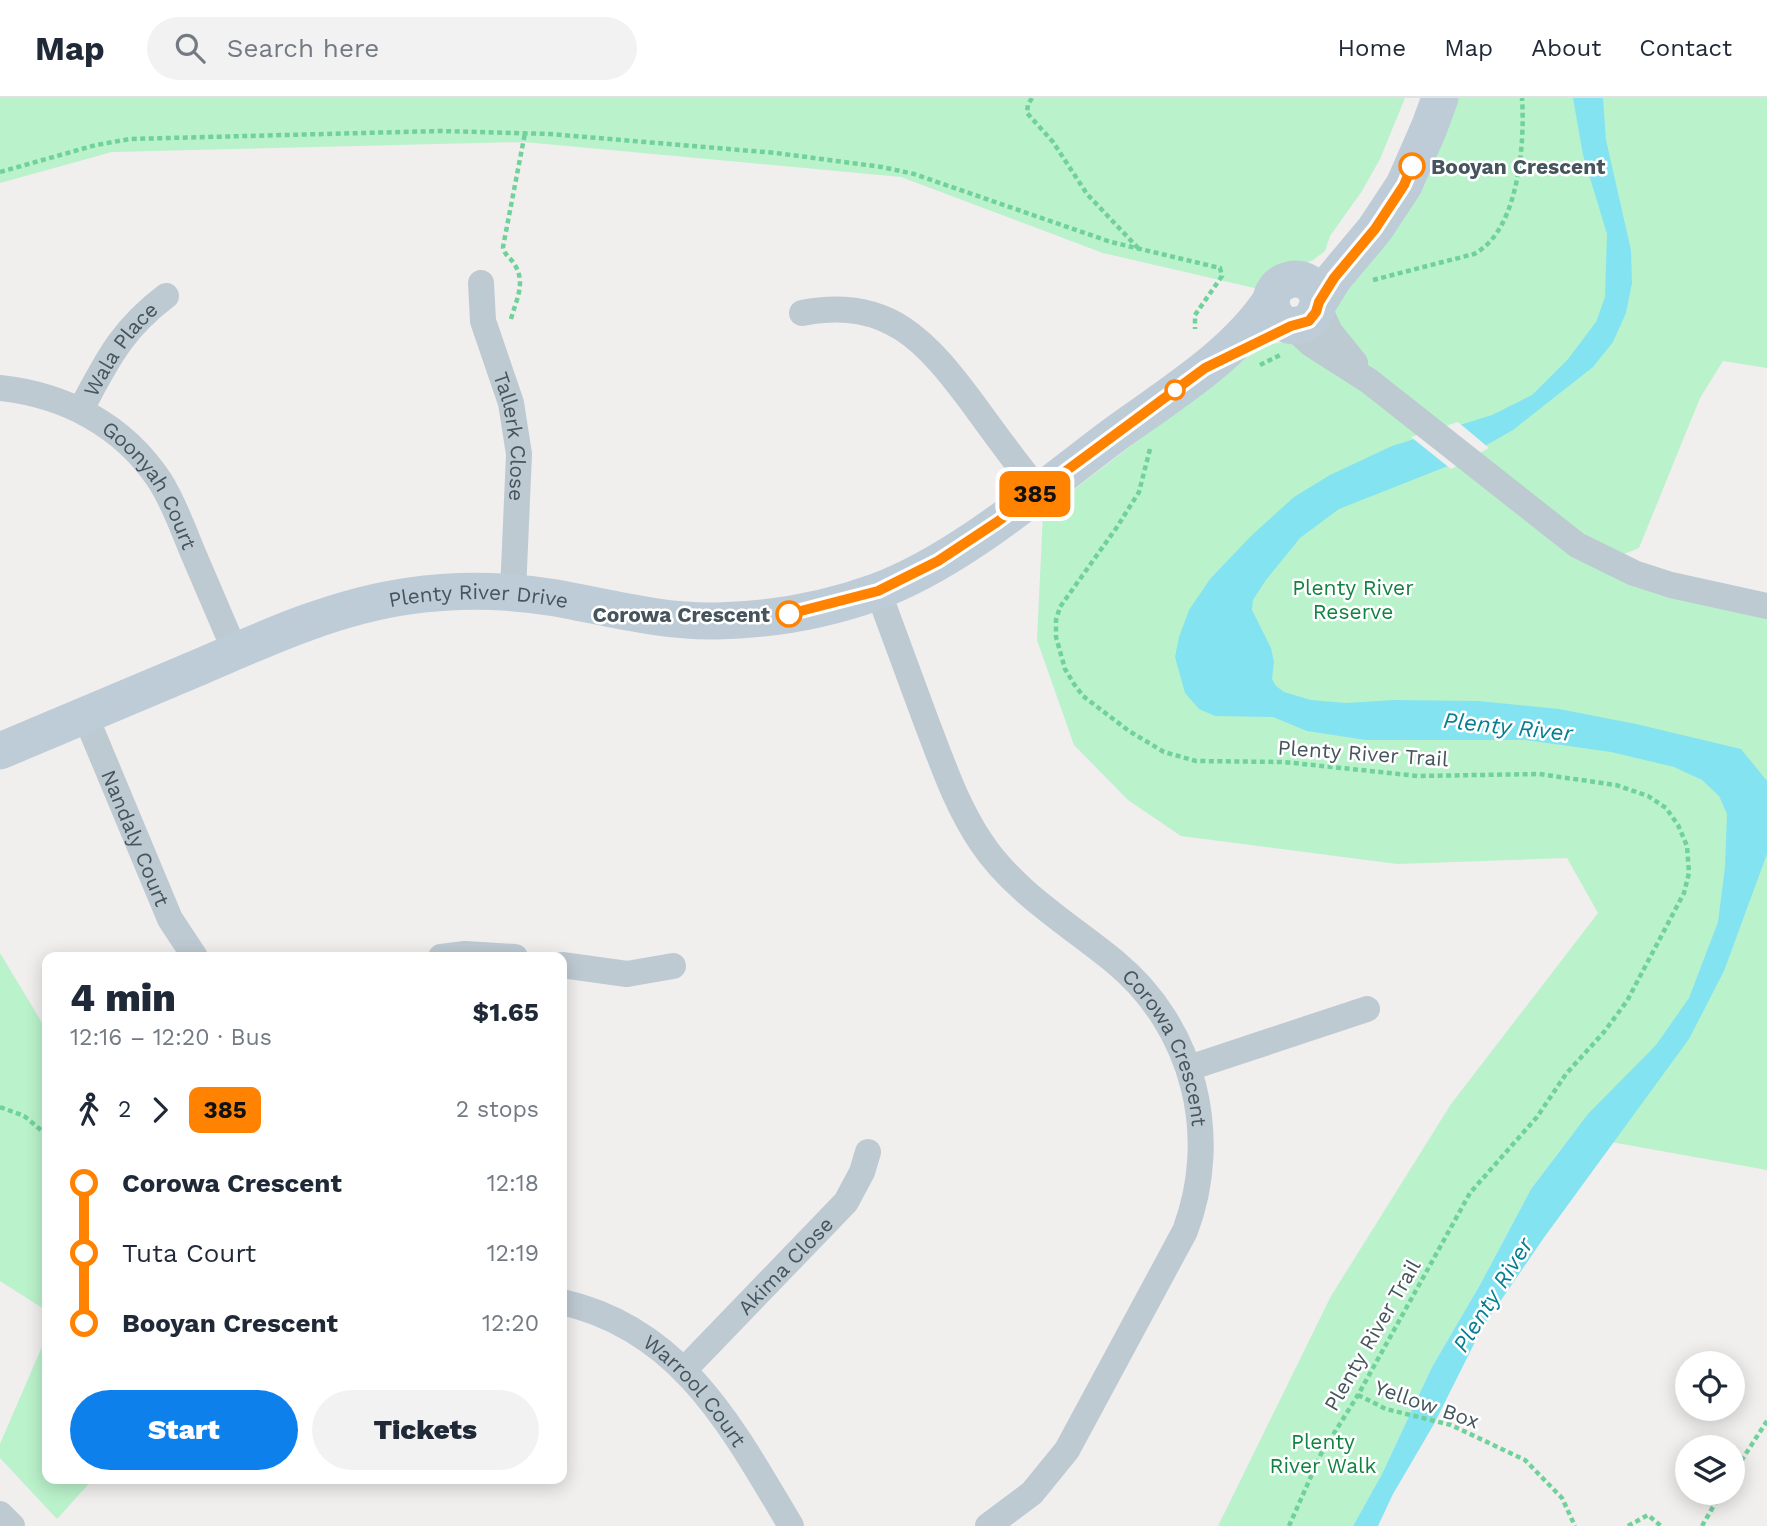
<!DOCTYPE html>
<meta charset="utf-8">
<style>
:root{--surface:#fff;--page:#f2f2f3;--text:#1f2937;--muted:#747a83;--line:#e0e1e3;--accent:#0d80ec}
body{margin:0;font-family:"Work Sans",sans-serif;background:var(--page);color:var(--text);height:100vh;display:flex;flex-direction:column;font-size:26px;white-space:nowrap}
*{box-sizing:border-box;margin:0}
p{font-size:23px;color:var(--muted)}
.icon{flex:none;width:38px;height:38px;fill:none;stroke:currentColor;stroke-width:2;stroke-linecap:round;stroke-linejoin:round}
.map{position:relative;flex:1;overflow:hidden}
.panel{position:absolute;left:42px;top:854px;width:525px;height:532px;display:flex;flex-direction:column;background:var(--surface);border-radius:14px;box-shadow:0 4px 18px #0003}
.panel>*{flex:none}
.badge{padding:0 14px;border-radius:10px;font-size:24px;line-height:46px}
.fabs{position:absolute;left:1675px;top:1253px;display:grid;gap:14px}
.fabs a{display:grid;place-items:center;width:70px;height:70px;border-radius:50%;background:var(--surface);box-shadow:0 4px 18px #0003;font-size:35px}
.map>.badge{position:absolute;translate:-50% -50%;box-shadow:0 0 0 4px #fff}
.legs{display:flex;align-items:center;gap:10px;height:77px;padding:0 28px;font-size:23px}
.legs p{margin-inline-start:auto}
.head{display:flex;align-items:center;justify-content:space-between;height:119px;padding:0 28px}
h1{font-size:38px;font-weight:800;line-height:52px}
.action{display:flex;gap:14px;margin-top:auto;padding:14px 28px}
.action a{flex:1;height:80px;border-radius:42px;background:var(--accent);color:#fff;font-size:28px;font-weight:800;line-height:80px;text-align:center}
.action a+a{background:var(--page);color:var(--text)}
ul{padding:0 28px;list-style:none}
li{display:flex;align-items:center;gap:24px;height:70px;font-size:26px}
li i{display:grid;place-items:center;width:10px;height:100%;margin:0 9px;background:currentColor}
li i::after{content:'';width:18px;height:18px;margin:-9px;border:5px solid;border-radius:50%;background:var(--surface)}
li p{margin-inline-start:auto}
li:first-child i{background:linear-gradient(#0000 50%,currentColor 0)}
li:last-child i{background:linear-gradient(currentColor 50%,#0000 0)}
header{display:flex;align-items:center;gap:42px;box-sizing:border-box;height:98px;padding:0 35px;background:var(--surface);border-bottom:2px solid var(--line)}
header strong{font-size:33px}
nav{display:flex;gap:38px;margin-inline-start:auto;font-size:24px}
.search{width:490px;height:63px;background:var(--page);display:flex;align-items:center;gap:18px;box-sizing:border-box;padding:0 24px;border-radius:38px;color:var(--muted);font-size:26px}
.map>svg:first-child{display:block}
.green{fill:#baf2cb}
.water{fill:#84e3f1}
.pier{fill:#f1eeee}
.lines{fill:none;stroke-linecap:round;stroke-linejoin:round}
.path{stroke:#70d29a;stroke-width:4.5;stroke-dasharray:5 3.5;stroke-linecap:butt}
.street{stroke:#becad2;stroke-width:26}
.secondary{stroke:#beccd7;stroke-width:37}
.line-1-casing{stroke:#fff;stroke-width:16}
.line-1{stroke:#ff8200;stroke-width:10}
.stop-1-dot{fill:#fff;stroke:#ff8200;stroke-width:3.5}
.labels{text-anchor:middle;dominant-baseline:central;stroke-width:5;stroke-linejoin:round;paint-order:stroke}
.stop-label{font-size:21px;font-weight:bold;fill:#45545d;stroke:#fff;text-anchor:start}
.street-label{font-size:21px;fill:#45545d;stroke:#fff}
.park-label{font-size:21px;fill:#118341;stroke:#fff}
.water-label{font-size:23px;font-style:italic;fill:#067f92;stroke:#fff}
</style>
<header>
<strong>Map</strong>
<div class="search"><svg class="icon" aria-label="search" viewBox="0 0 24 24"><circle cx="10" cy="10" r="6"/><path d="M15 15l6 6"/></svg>Search here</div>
<nav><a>Home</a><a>Map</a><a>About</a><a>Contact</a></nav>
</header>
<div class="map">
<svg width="1767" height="1428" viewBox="0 0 1767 1428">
<rect width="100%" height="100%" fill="#f1eeee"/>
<g class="green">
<path d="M0,0h1405l-25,61 -18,32 -32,45 -5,15 -13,10 -20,4 -29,25 -160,-37 -202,-76 -377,-35 -412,10 -112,31z"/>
<path d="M1449,0h318v270l-44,-7 -23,37 -61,150 -32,13 160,45v564l-195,-35 -41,54 -50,94 -49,84 -50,107 -29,52h-135l113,-230 120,-192 147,-191 -31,-55 -170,6 -216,-28 -53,-36 -54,-55 -37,-105 6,-127 203,-155 22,-13 25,-5z"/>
<path d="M0,855l47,78v280l-47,-30z"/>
<path d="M47,1237v144h46l-36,40 -57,-61v-14z"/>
</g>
<path class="water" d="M1573,0h30l3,42 25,110 1,33 -6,30 -13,29 -20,25 -80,63 -60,34 -114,45 -39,29 -34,42 -13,20 -1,10 19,38 3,14 -2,17 4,7 8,6 27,8 35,3 48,-3 84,1 81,8 77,15 105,25 26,32v73l-43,117 -35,68 -146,200 -61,89 -48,96 -41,70 -15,32h-25l29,-52 50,-107 49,-84 50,-94 57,-75 68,-69 33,-47 29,-76 7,-55 2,-53 -8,-18 -17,-16 -28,-13 -63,-15 -85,-12h-160l-59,-9 -34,-14 -58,-1 -16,-7 -14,-16 -10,-36 4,-20 10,-27 21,-31 41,-43 43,-39 36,-22 62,-29 100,-31 40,-20 36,-36 28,-37 9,-25 2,-63 -24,-79z"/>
<path class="pier" d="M1458,324l31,26 -38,21 -40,-32z"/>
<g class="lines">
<g class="path">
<path d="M1032,0l-4,6 -1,9 26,29 34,52 51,54"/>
<path d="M0,74l96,-27 34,-6 311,-8 109,3 226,19 106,14 32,7 197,68 109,26 2,8 -27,39v14"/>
<path d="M1373,182l101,-26c45,-23 51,-112 48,-156"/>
<path d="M511,221c5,-19 15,-35 4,-54 -4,-7 -11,-10 -12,-18l22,-114"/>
<path d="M1260,267l20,-10"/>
<path d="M1150,351l-11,43 -22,35 -57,80 -4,13v17l9,32 9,15 9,12 46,35 35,21 32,9 88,1 134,14 121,-2 77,11 32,11 18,12 12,17 9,21 2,27 -5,20 -57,108 -23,31 -38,42 -29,43 -67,76 -112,202 -37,59 -32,72"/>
<path d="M0,1009l24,9 23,19"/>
<path d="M1358,1297l28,14 65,16 74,35 37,38 13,28"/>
<path d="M1732,1377l35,-54"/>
<path d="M1628,1428l20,-11 13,11"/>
<path d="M1702,1428l19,-33"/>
</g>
<g class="street">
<path id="s1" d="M481,185l2,38 28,82 8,51 -6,138"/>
<path d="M1318,208l12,26 25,31"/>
<path d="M802,215c87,-17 125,29 172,92 21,29 42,58 65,86"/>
<path d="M1292,228l19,18 58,37 208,164 57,28 37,12 96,21"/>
<path id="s2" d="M0,290c65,7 123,37 160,93 14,22 23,48 33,72 14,33 28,65 42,98"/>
<path id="s3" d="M81,311c26,-48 40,-79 85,-113"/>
<path id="s4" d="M878,493c16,43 32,87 48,130 16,41 30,84 55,121 33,50 89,83 134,120 79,65 106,174 70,269l-118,219 -35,43 -44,33"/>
<path id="s5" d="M85,617l85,204 25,38"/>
<path d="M441,859l24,-3 50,3"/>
<path d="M562,867l65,9 46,-8"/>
<path d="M1189,970l178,-59"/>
<path id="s6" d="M562,1204c120,27 171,127 229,224"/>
<path id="s7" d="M685,1271l161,-167 16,-30 6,-20"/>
<path d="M0,1416l12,12"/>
</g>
<g class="secondary">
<path d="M1319,204c-6,-39 -58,-23 -46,9 3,7 8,12 15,14 10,2 18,-1 25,-8l6,-15 15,-24 41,-49 29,-44 25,-57 11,-30"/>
<path id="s8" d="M0,653c67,-28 134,-57 202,-85 66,-29 135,-60 207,-70 48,-7 99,-6 147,2 54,10 106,24 161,23 53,-1 109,-11 159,-29 81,-30 161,-99 230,-151 56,-42 126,-82 165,-141"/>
</g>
</g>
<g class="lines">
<g class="line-1-casing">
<path id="line-1" d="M789,516l89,-23 60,-30 59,-39 208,-154 86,-42 18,-5 7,-9 3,-10 15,-24 41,-49 29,-44 8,-19"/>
</g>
<use href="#line-1" class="line-1"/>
</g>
<g class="stop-1-dot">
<circle cx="1412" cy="68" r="12"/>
<circle cx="1175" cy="292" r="9"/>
<circle cx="789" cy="516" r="12"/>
</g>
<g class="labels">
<g class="stop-label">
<text x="1431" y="68">Booyan Crescent</text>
<text x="770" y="516" text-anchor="end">Corowa Crescent</text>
</g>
<g class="street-label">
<text stroke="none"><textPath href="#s3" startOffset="72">Wala Place</textPath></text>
<text stroke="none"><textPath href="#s1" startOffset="158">Tallerk Close</textPath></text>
<text stroke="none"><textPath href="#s2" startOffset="189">Goonyah Court</textPath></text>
<text stroke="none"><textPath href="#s8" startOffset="508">Plenty River Drive</textPath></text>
<text transform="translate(1363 655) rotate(4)">Plenty River Trail</text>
<text stroke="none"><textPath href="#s5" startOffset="133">Nandaly Court</textPath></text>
<text stroke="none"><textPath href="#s4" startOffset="555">Corowa Crescent</textPath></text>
<text stroke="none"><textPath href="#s7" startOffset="144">Akima Close</textPath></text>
<text transform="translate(1372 1237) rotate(-60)">Plenty River Trail</text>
<text stroke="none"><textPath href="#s6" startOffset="164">Warrool Court</textPath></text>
<text transform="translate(1427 1306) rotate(19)">Yellow Box</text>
</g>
<g class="park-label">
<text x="1353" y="489">Plenty River<tspan x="1353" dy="24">Reserve</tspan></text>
<text x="1323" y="1343">Plenty<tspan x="1323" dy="24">River Walk</tspan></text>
</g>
<g class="water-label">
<text transform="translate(1508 629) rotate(6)">Plenty River</text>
<text transform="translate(1493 1197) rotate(-58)">Plenty River</text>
</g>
</g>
</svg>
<div class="fabs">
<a><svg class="icon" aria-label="locate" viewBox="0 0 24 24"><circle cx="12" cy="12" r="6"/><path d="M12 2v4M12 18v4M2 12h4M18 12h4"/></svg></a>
<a><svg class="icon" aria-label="layers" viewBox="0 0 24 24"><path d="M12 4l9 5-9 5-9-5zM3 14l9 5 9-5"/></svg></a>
</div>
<b class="badge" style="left:1035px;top:396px;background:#ff8200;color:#111">385</b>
<section class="panel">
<div class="head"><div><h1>4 min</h1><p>12:16 – 12:20 · Bus</p></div><b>$1.65</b></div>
<div class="legs"><svg class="icon" aria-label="walk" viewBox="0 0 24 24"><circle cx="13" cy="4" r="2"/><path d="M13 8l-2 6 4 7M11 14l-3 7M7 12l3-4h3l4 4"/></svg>2<svg class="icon" aria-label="forward" viewBox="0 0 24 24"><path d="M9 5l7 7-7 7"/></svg><b class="badge" style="background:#ff8200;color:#111">385</b><p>2 stops</p></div>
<ul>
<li><i style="color:#ff8200"></i><b>Corowa Crescent</b><p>12:18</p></li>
<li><i style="color:#ff8200"></i><span>Tuta Court</span><p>12:19</p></li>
<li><i style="color:#ff8200"></i><b>Booyan Crescent</b><p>12:20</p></li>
</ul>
<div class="action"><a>Start</a><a>Tickets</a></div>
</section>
</div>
